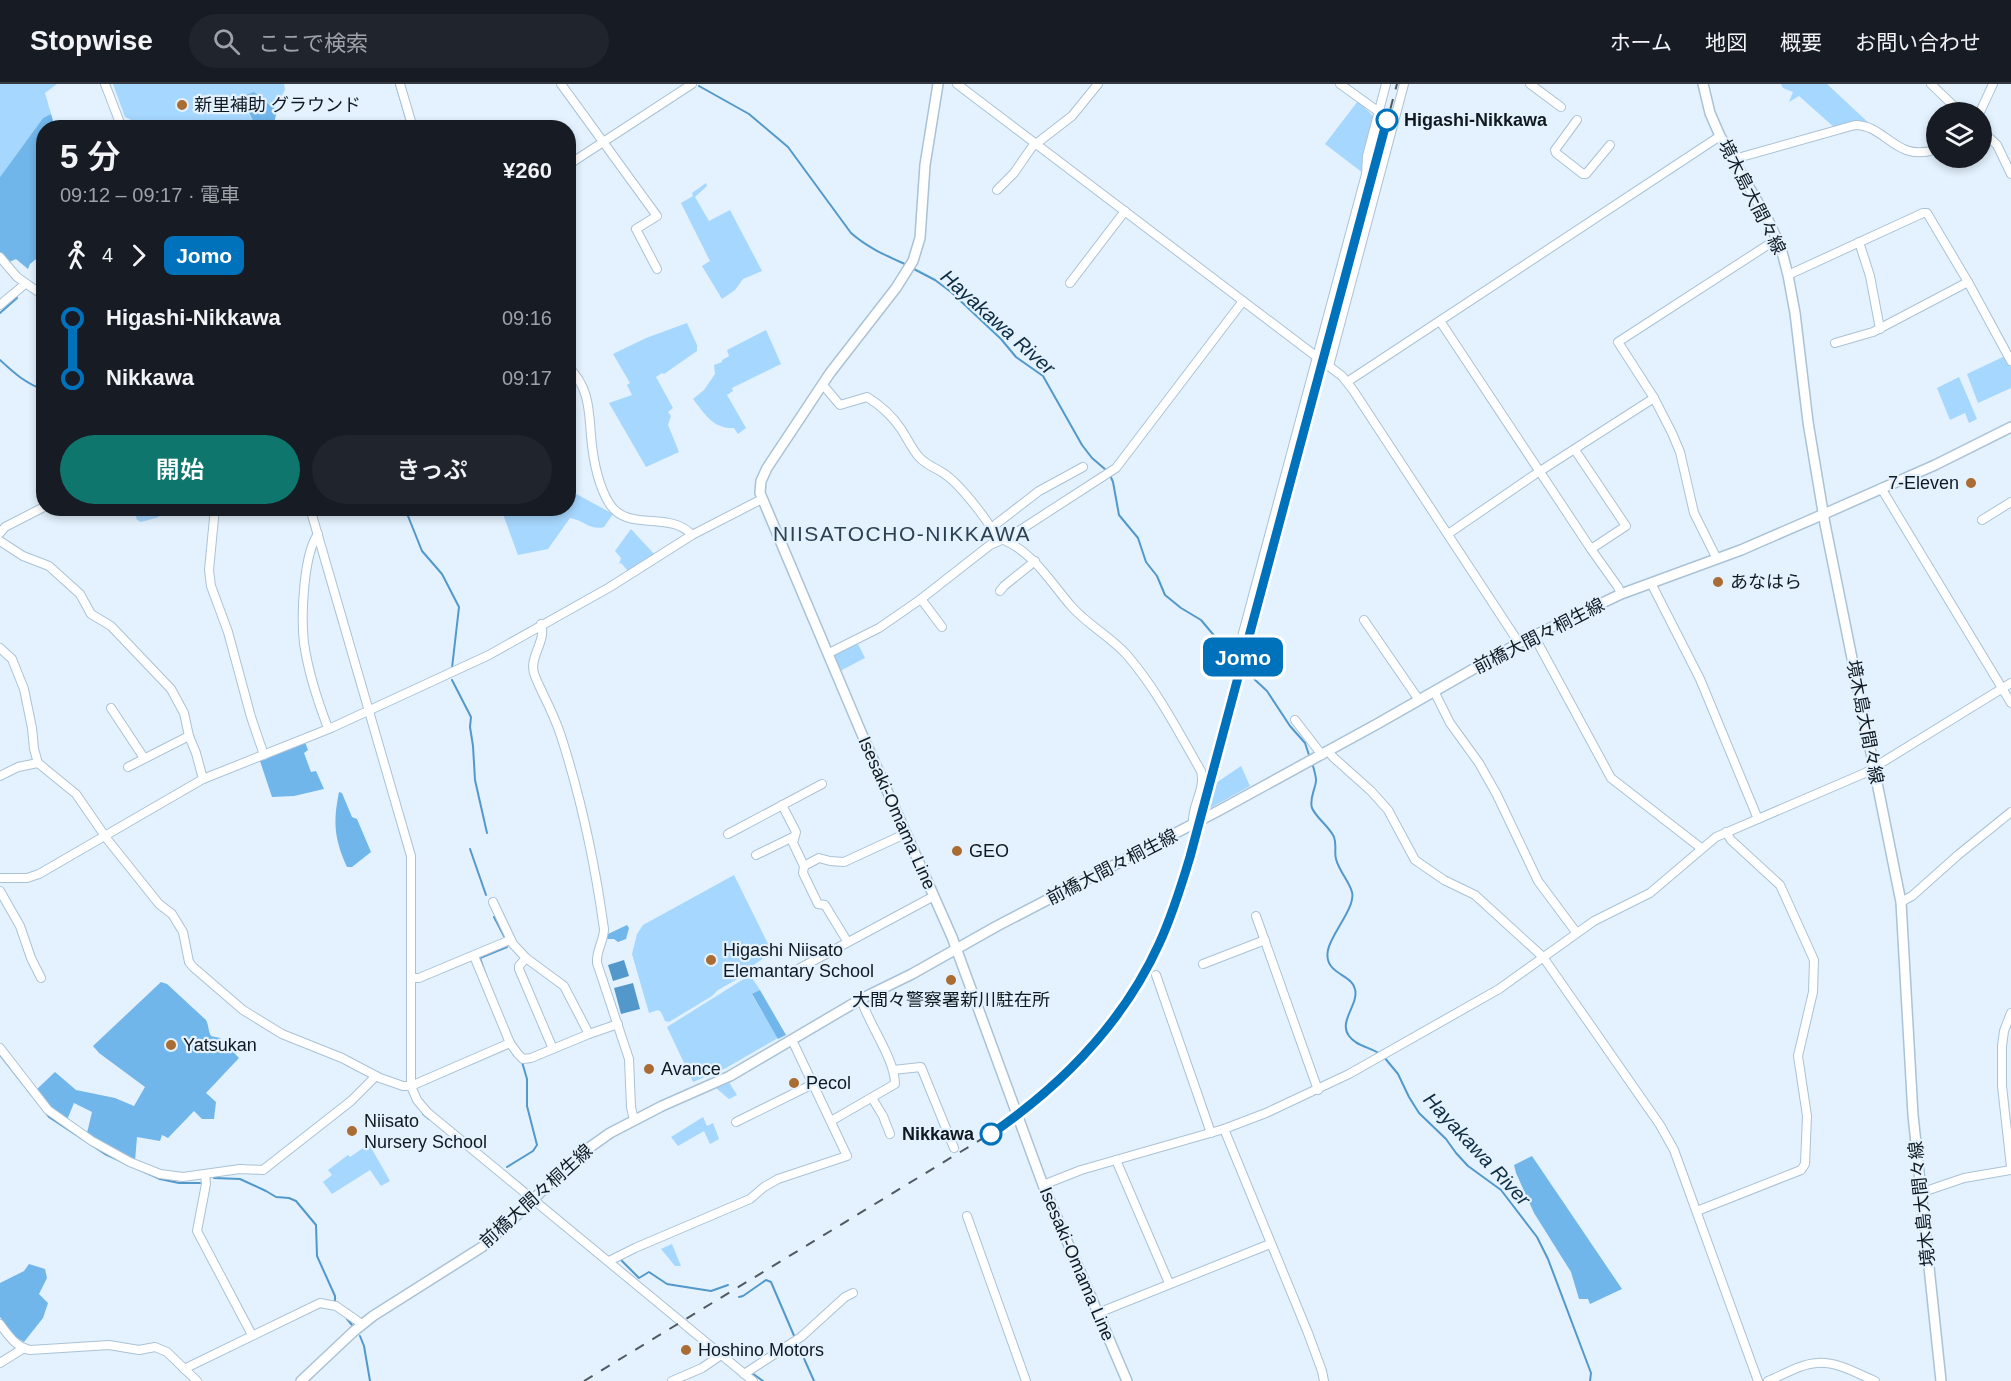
<!DOCTYPE html>
<html lang="ja">
<meta charset="utf-8">
<style>
:root{--surface:#171b24;--page:#20242c;--text:#f1f3f6;--muted:#9ea1a6;--line:#363941;--accent:#0f766e}
body{margin:0;font-family:Helvetica,"Noto Sans JP",sans-serif;background:var(--page);color:var(--text);height:100vh;display:flex;flex-direction:column;font-size:22px;white-space:nowrap}
*{box-sizing:border-box;margin:0}
p{font-size:20px;color:var(--muted)}
.icon{flex:none;width:33px;height:33px;fill:none;stroke:currentColor;stroke-width:2;stroke-linecap:round;stroke-linejoin:round}
.map{position:relative;flex:1;overflow:hidden}
.details{position:absolute;left:36px;top:36px;width:540px;height:396px;display:flex;flex-direction:column;background:var(--surface);border-radius:24px;box-shadow:0 3px 9px #0003}
.details>*{flex:none}
.badge{padding:0 12px;border-radius:9px;font-size:21px;line-height:39px}
.fabs{position:absolute;left:1926px;top:18px;display:grid;gap:12px}
.fabs a{display:grid;place-items:center;width:66px;height:66px;border-radius:50%;background:var(--surface);box-shadow:0 3px 9px #0003;font-size:30px}
.map>.badge{position:absolute;translate:-50% -50%;box-shadow:0 0 0 3px #fff}
.legs{display:flex;align-items:center;gap:9px;height:66px;padding:0 24px;font-size:20px}
.legs p{margin-inline-start:auto}
.summary{display:flex;align-items:center;justify-content:space-between;height:102px;padding:0 24px}
h1{font-size:33px;font-weight:600;line-height:45px}
.primary-button{display:flex;gap:12px;margin-top:auto;padding:12px 24px}
.primary-button a{flex:1;height:69px;border-radius:36px;background:var(--accent);color:#fff;font-size:24px;font-weight:600;line-height:69px;text-align:center}
.primary-button a+a{background:var(--page);color:var(--text)}
ul{padding:0 24px;list-style:none}
li{display:flex;align-items:center;gap:21px;height:60px;font-size:22px}
li i{display:grid;place-items:center;width:9px;height:100%;margin:0 8px;background:currentColor}
li i::after{content:'';width:15px;height:15px;margin:-8px;border:4px solid;border-radius:50%;background:var(--surface)}
li p{margin-inline-start:auto}
li:first-child i{background:linear-gradient(#0000 50%,currentColor 0)}
li:last-child i{background:linear-gradient(currentColor 50%,#0000 0)}
header{display:flex;align-items:center;gap:36px;box-sizing:border-box;height:84px;padding:0 30px;background:var(--surface);border-bottom:2px solid var(--line)}
header strong{font-size:28px}
nav{display:flex;gap:33px;margin-inline-start:auto;font-size:21px}
.search{width:420px;height:54px;background:var(--page);display:flex;align-items:center;gap:15px;box-sizing:border-box;padding:0 21px;border-radius:33px;color:var(--muted);font-size:22px}
.map>svg:first-child{display:block}
.green{fill:#a6d7fe}
.forest{fill:#71b6ea}
.water{fill:#5398ca}
.lines{fill:none;stroke-linecap:round;stroke-linejoin:round}
.stream{stroke:#5398ca;stroke-width:2}
.minor-casing{stroke:#aac2d6;stroke-width:10}
.major-casing{stroke:#aac2d6;stroke-width:12}
.minor{stroke:#fff;stroke-width:8}
.major{stroke:#fff;stroke-width:9}
.rail{stroke:#4f5a62;stroke-width:2;stroke-dasharray:10 10;stroke-linecap:butt}
.line-1-casing{stroke:#fff;stroke-width:14}
.line-1{stroke:#0072bc;stroke-width:9}
.poi-dot{fill:#aa6c32;stroke:#e3f2fe;stroke-width:2}
.stop-1-dot{fill:#fff;stroke:#0072bc;stroke-width:3}
.labels{text-anchor:middle;dominant-baseline:central;stroke-width:4.5;stroke-linejoin:round;paint-order:stroke}
.poi-label{font-size:18px;fill:#101920;stroke:#e3f2fe;text-anchor:start}
.stop-label{font-size:18px;font-weight:bold;fill:#101920;stroke:#e3f2fe;text-anchor:start}
.street-label{font-size:18px;fill:#101920;stroke:#e3f2fe}
.water-label{font-size:20px;font-style:italic;fill:#0e2c42;stroke:#e3f2fe}
.quarter-label{font-size:21px;letter-spacing:1.5px;fill:#2d4151;stroke:#e3f2fe}
</style>
<header>
<strong>Stopwise</strong>
<div class="search"><svg class="icon" aria-label="search" viewBox="0 0 24 24"><circle cx="10" cy="10" r="6"/><path d="M15 15l6 6"/></svg>ここで検索</div>
<nav><a>ホーム</a><a>地図</a><a>概要</a><a>お問い合わせ</a></nav>
</header>
<div class="map">
<svg width="2011" height="1297" viewBox="0 0 2011 1297">
<rect width="100%" height="100%" fill="#e3f2fe"/>
<g class="green">
<path d="M0,0h57l-12,9 6,21 -8,4 -43,59z"/>
<path d="M113,0h171l1,6 -11,19 -7,-7 -23,5 9,14 -2,6 -117,1 -3,-8 -6,-3z"/>
<path d="M1781,0h46l45,42 -37,2 -36,-32 -10,6 4,-10 -10,-4z"/>
<path d="M1358,17l16,16 -11,56 -38,-29z"/>
<path d="M706,99l1,3 -12,11 14,24 21,-11 32,61 -19,8 -8,11 -13,9 -20,-33 8,-5 -29,-58 12,-7 -1,-3z"/>
<path d="M687,239l10,22v6l-33,23 -2,-1 -6,4 17,31 -5,4 3,4 -3,9 11,27 -33,15 -37,-64 23,-8 -5,-10 3,-2 -17,-29 33,-16z"/>
<path d="M766,246l15,34 -49,24 1,3 -6,4 19,33 -8,6 -4,-6c-21,1 -29,-14 -41,-29l11,-9 11,-16 -1,-9 8,-3v-2l7,-4 -2,-6z"/>
<path d="M2005,272l6,11v21l-33,15 -11,-29z"/>
<path d="M1959,293l18,42 -8,4 -4,-10 -15,7 -13,-32z"/>
<path d="M569,406l44,24 -9,13c-13,4 -21,-7 -34,-9l-22,31 -30,6 -17,-46 67,-1z"/>
<path d="M139,425h18l2,8 -18,5 -4,-2 -3,-8z"/>
<path d="M631,445l24,26 -26,17 -8,-9 -2,1 2,-6 -6,-7z"/>
<path d="M858,560l7,14 -25,13 -7,-16z"/>
<path d="M1241,682l9,20 -45,25 8,-26z"/>
<path d="M734,791l38,77 -21,15 -3,6 -30,17 -6,6 -43,26 -4,-1 -4,-9 -3,-2 -9,3 -17,-59 5,-20 6,-9z"/>
<path d="M750,891l10,15 -8,5 26,43 -52,30 -33,14 -26,-55z"/>
<path d="M729,998l8,13 -8,4 -13,-11z"/>
<path d="M703,1033l4,9 6,-3 6,16 -9,5 -6,-13 -26,15 -7,-9z"/>
<path d="M369,1060l21,37 -9,5 -11,-16 -38,24 -9,-12 9,-7 -4,-5 20,-15 2,2z"/>
<path d="M672,1160l9,22h-6l-14,-17z"/>
</g>
<g class="forest">
<path d="M254,8l23,19 -4,16h-22l2,-6 -12,-24z"/>
<path d="M51,30l4,13 -11,1 -1,128 -2,-1 -11,9 -2,5 -12,-10 -9,4 -7,-10v-76l43,-59z"/>
<path d="M305,658l3,8 -4,3 7,19 5,-1 8,18 -30,7 -22,1 -12,-36z"/>
<path d="M339,708l3,1 10,24 5,2 14,33 -19,15h-5c-13,-29 -14,-45 -8,-75z"/>
<path d="M627,841l2,3 -3,11 -8,3 -4,-3h-7l1,-5z"/>
<path d="M161,898l6,2 39,36c3,6 2,11 5,16l9,2 19,20 -33,35 10,9 -2,17h-12l-8,-8 -26,27 -6,-3 -2,6 -23,-4 -2,24 -27,-14 -21,-14 5,-21 -18,-9 -7,17 -13,-10 -18,-20 19,-18 21,18 39,8 19,8 11,-19 -46,-34 -6,-7z"/>
<path d="M760,906l26,45 -8,4 -26,-45z"/>
<path d="M1532,1072l90,133 -32,15 -2,-5h-9l-8,-27 -37,-59 -18,-40 -2,-8z"/>
<path d="M29,1180l16,5 2,9 -8,16 9,9 -5,15 -19,24 -9,-5 -15,-20v-34l24,-12z"/>
</g>
<g class="water">
<path d="M624,876l5,16 -16,5 -5,-16z"/>
<path d="M633,899l7,26 -19,5 -7,-26z"/>
</g>
<g class="lines">
<g class="stream">
<path d="M396,0l13,44"/>
<path d="M699,2l50,28 39,33 63,86c17,15 36,23 56,32"/>
<path d="M912,184l23,12 16,12 50,47 15,18 27,19 39,69 10,13 14,12"/>
<path d="M0,229l17,-15"/>
<path d="M0,276c14,13 25,23 44,30"/>
<path d="M1110,391l3,7 6,33 19,23 8,24 11,14 8,19 16,13 20,12 37,44 29,27 23,35 15,17 5,15"/>
<path d="M401,424l7,8 14,35 20,23 17,33 -7,61"/>
<path d="M452,596l19,37 -1,10 3,19 2,34 12,53"/>
<path d="M1312,679c2,6 4,12 4,18 -1,9 -7,18 -4,27 5,11 17,18 22,29 3,8 0,15 2,22 3,12 13,22 16,33 4,15 -21,42 -24,58 -5,24 24,24 27,39 4,16 -17,32 -6,47 7,10 21,11 31,18"/>
<path d="M470,765l16,46"/>
<path d="M494,833l10,19"/>
<path d="M487,894l-7,-20 27,-11"/>
<path d="M407,899v-23"/>
<path d="M0,971l49,62 56,37 55,25 19,4h21"/>
<path d="M1384,973l14,17 11,23 10,16 27,26 10,14 12,13 33,24 36,47 11,22 43,114 -1,8"/>
<path d="M407,996v-88"/>
<path d="M423,1030l6,5"/>
<path d="M507,1083l26,-16 4,-6 -10,-39v-27l-5,-17"/>
<path d="M214,1094l26,1 26,12 10,6 13,1 7,3 20,24 1,31 18,40v6"/>
<path d="M619,1174l20,20 10,-6 18,12 6,1 38,6 17,-6"/>
<path d="M739,1213l4,-1 23,-16 5,2 24,56"/>
<path d="M347,1235l5,6"/>
<path d="M360,1252l4,10 6,35"/>
<path d="M798,1261l16,36"/>
<path d="M752,1289l11,8"/>
</g>
<g class="minor-casing">
<g id="minor">
<path d="M105,0l17,44"/>
<path d="M400,0l13,44"/>
<path d="M561,0l96,132 -21,13 21,40"/>
<path d="M957,0l385,292 11,14 166,253"/>
<path d="M1340,0l39,28"/>
<path d="M1530,0l31,23"/>
<path d="M1931,0l29,28"/>
<path d="M1980,28l13,-28"/>
<path d="M1577,36l-22,30 1,3 27,21h3l24,-29"/>
<path d="M1982,47l15,14 14,29"/>
<path d="M1734,75l121,-34c31,0 40,37 79,25"/>
<path d="M568,81l124,-81"/>
<path d="M997,106l17,-17 18,-26 40,-31 26,-32"/>
<path d="M1859,158l11,34 10,53"/>
<path d="M0,173l17,20 27,19"/>
<path d="M1788,191l135,-62h4l41,69 43,79"/>
<path d="M1070,199l55,-72"/>
<path d="M0,221l25,-21"/>
<path d="M1440,237l151,228 27,38 3,7"/>
<path d="M1835,259l38,-11 95,-50"/>
<path d="M1329,282l75,-282"/>
<path d="M568,283c21,19 21,43 23,69 2,23 6,47 18,67 18,30 61,7 83,32"/>
<path d="M1347,298l373,-246"/>
<path d="M823,301l17,20 27,-8c13,8 26,20 34,32 6,9 11,20 18,28 8,9 18,11 27,18 14,10 47,50 51,66"/>
<path d="M1575,366l51,76 -35,23"/>
<path d="M1881,404l130,215"/>
<path d="M215,424l-6,62 2,16 17,46 23,85 13,38"/>
<path d="M310,424l101,348v230l6,14 10,12 326,269"/>
<path d="M1982,436l29,-18"/>
<path d="M991,444l48,-37 44,-24"/>
<path d="M0,449l5,-6 39,-20"/>
<path d="M318,450c-15,21 -17,84 -14,109 4,28 14,59 24,85"/>
<path d="M1448,450l86,-59 120,-77"/>
<path d="M1004,456c31,14 46,42 68,67 16,18 39,30 55,48 30,35 51,76 74,116 5,19 -10,35 -8,53"/>
<path d="M0,457l23,15 26,10 31,28 11,20 20,12 60,63 13,24 5,23 7,17 7,26"/>
<path d="M1717,475l-23,-46 -14,-61 -8,-19 -18,-35 -36,-56 159,-103"/>
<path d="M1651,499l49,96 58,140"/>
<path d="M1000,507l4,-5 31,-25"/>
<path d="M921,515l21,28"/>
<path d="M1364,536l55,80"/>
<path d="M541,540c6,16 -12,33 -7,49 2,7 6,14 9,21 7,14 13,27 18,42 20,62 34,128 43,193 0,12 -8,21 -7,34l32,96 2,48 3,13"/>
<path d="M1534,552l77,142 90,70"/>
<path d="M0,564l12,11 12,30 8,39 2,21 4,14 38,31 31,45 52,65 13,10 11,18 6,30 4,5 50,43 39,24 60,24 38,20 23,8h8l99,-43"/>
<path d="M1239,564l127,-474 1,-18 19,-72"/>
<path d="M829,569l50,-25 42,-29 69,-54 21,-9 105,-68 127,-167"/>
<path d="M1434,607l16,32 29,40 18,32 41,86 38,51"/>
<path d="M111,624l33,50"/>
<path d="M1295,636l27,35"/>
<path d="M1328,667l5,6 38,34 17,19 27,50 29,20 31,15 68,62 117,168 14,25 84,231"/>
<path d="M128,683l61,-31"/>
<path d="M0,692l18,-9 20,-4"/>
<path d="M782,721l12,23 2,4 -3,11 11,23 -1,7 15,31 7,1 22,36"/>
<path d="M728,750l94,-50"/>
<path d="M756,771l37,-18"/>
<path d="M804,782l15,-8 11,3 14,1 63,-29"/>
<path d="M0,794h27l12,-4 164,-95 128,-51 158,-73 121,-68 82,-52 70,-36"/>
<path d="M0,807l20,35 11,32 10,20"/>
<path d="M493,818l20,42 13,14 38,28 25,48"/>
<path d="M1901,818l11,-6 46,-41 53,-43"/>
<path d="M1256,832l62,174"/>
<path d="M474,872l36,87 8,11 5,5 8,-1 58,-24 29,-10"/>
<path d="M526,874l-7,8v3l34,80"/>
<path d="M1203,880l62,-24"/>
<path d="M800,884l134,-72"/>
<path d="M1156,891l55,158"/>
<path d="M411,894h8l91,-38"/>
<path d="M2011,929l-7,18 -2,15v40l9,81"/>
<path d="M0,964l48,62 44,31 38,21 30,12 23,3 57,-8 23,1 88,-69 25,-25"/>
<path d="M893,986l28,-3 33,81"/>
<path d="M872,1014l11,18 7,18"/>
<path d="M831,1037l64,-37c0,-25 -26,-59 -34,-85"/>
<path d="M736,1038l77,-38"/>
<path d="M1224,1045l84,204 14,38 2,10"/>
<path d="M1116,1076l53,123"/>
<path d="M205,1091l1,9 -9,47 55,104"/>
<path d="M1043,1101l38,-15 143,-41 42,-16 83,-39 150,-85 95,-68 56,-28 66,-56 149,-64 146,-90"/>
<path d="M1920,1109l44,-15 47,-8"/>
<path d="M1697,1127l104,-41 4,-6 2,-48 -9,-60 15,-64 1,-32 -34,-75 -49,-45 -5,-8"/>
<path d="M967,1132l59,165"/>
<path d="M609,1177l26,-13 115,-49 14,-12 14,-8 69,-23 -55,-116"/>
<path d="M1098,1229l172,-69"/>
<path d="M0,1240c8,11 16,23 30,26l79,-5 30,5 16,-3 12,5 30,29"/>
<path d="M0,1279l24,-15"/>
<path d="M184,1285l136,-66 16,3 26,18"/>
<path d="M744,1290l57,-37 44,-40 8,-4"/>
<path d="M672,1297l30,-13 19,-13"/>
<path d="M1768,1297c15,-6 32,-17 49,-18 19,-2 41,11 58,18"/>
</g>
</g>
<g class="major-casing">
<g id="major">
<path d="M938,0l-13,81 -5,73 -7,23 -17,27 -66,85 -63,95 -6,13 -1,12 101,239 91,205 91,248 84,196"/>
<path d="M1703,0l7,29 10,23 49,86 12,26 7,27 7,38 13,109 17,102 76,378 12,213 28,266"/>
<path d="M301,1297l52,-49 20,-16 109,-69 35,-32 62,-60 31,-22 52,-27 68,-30 131,-77 51,-25 85,-48 223,-116 157,-86 142,-81 102,-49 120,-44 83,-36 111,-49 76,-38"/>
</g>
</g>
<use href="#minor" class="minor"/>
<use href="#major" class="major"/>
<path class="rail" d="M584,1297l419,-255c66,-47 122,-108 156,-182 13,-28 22,-57 31,-87l207,-773"/>
</g>
<g class="lines">
<g class="line-1-casing">
<path id="line-1" d="M991,1050c71,-49 132,-111 168,-190 13,-28 22,-57 31,-87l197,-737"/>
</g>
<use href="#line-1" class="line-1"/>
</g>
<g class="poi-dot">
<circle cx="182" cy="21" r="6"/>
<circle cx="1971" cy="399" r="6"/>
<circle cx="1718" cy="498" r="6"/>
<circle cx="957" cy="767" r="6"/>
<circle cx="711" cy="876" r="6"/>
<circle cx="951" cy="896" r="6"/>
<circle cx="171" cy="961" r="6"/>
<circle cx="649" cy="985" r="6"/>
<circle cx="794" cy="999" r="6"/>
<circle cx="352" cy="1047" r="6"/>
<circle cx="686" cy="1266" r="6"/>
</g>
<g class="stop-1-dot">
<circle cx="1387" cy="36" r="10"/>
<circle cx="991" cy="1050" r="10"/>
</g>
<g class="labels">
<g class="poi-label">
<text x="194" y="21">新里補助 グラウンド</text>
<text x="1959" y="399" text-anchor="end">7-Eleven</text>
<text x="1730" y="498">あなはら</text>
<text x="969" y="767">GEO</text>
<text x="723" y="866">Higashi Niisato<tspan x="723" dy="21">Elemantary School</tspan></text>
<text x="951" y="916" text-anchor="middle">大間々警察署新川駐在所</text>
<text x="183" y="961">Yatsukan</text>
<text x="661" y="985">Avance</text>
<text x="806" y="999">Pecol</text>
<text x="364" y="1037">Niisato<tspan x="364" dy="21">Nursery School</tspan></text>
<text x="698" y="1266">Hoshino Motors</text>
</g>
<g class="stop-label">
<text x="1404" y="36">Higashi-Nikkawa</text>
<text x="974" y="1050" text-anchor="end">Nikkawa</text>
</g>
<g class="street-label">
<text transform="translate(1752 113) rotate(63)">境木島大間々線</text>
<text transform="translate(1539 552) rotate(-27)">前橋大間々桐生線</text>
<text transform="translate(1865 638) rotate(79)">境木島大間々線</text>
<text transform="translate(897 729) rotate(66)">Isesaki-Omama Line</text>
<text transform="translate(1112 783) rotate(-27)">前橋大間々桐生線</text>
<text transform="translate(536 1112) rotate(-42)">前橋大間々桐生線</text>
<text transform="translate(1922 1120) rotate(-96)">境木島大間々線</text>
<text transform="translate(1077 1180) rotate(67)">Isesaki-Omama Line</text>
</g>
<g class="water-label">
<text transform="translate(998 238) rotate(42)">Hayakawa River</text>
<text transform="translate(1477 1065) rotate(47)">Hayakawa River</text>
</g>
<g class="quarter-label">
<text x="902" y="449">NIISATOCHO-NIKKAWA</text>
</g>
</g>
</svg>
<div class="fabs">
<a><svg class="icon" aria-label="layers" viewBox="0 0 24 24"><path d="M12 4l9 5-9 5-9-5zM3 14l9 5 9-5"/></svg></a>
</div>
<b class="badge" style="left:1243px;top:573px;background:#0072bc;color:#fff">Jomo</b>
<section class="details">
<div class="summary"><div><h1>5 分</h1><p>09:12 – 09:17 · 電車</p></div><b>¥260</b></div>
<div class="legs"><svg class="icon" aria-label="walk" viewBox="0 0 24 24"><circle cx="13" cy="4" r="2"/><path d="M13 8l-2 6 4 7M11 14l-3 7M7 12l3-4h3l4 4"/></svg>4<svg class="icon" aria-label="forward" viewBox="0 0 24 24"><path d="M9 5l7 7-7 7"/></svg><b class="badge" style="background:#0072bc;color:#fff">Jomo</b></div>
<ul>
<li><i style="color:#0072bc"></i><b>Higashi-Nikkawa</b><p>09:16</p></li>
<li><i style="color:#0072bc"></i><b>Nikkawa</b><p>09:17</p></li>
</ul>
<div class="primary-button"><a>開始</a><a>きっぷ</a></div>
</section>
</div>
